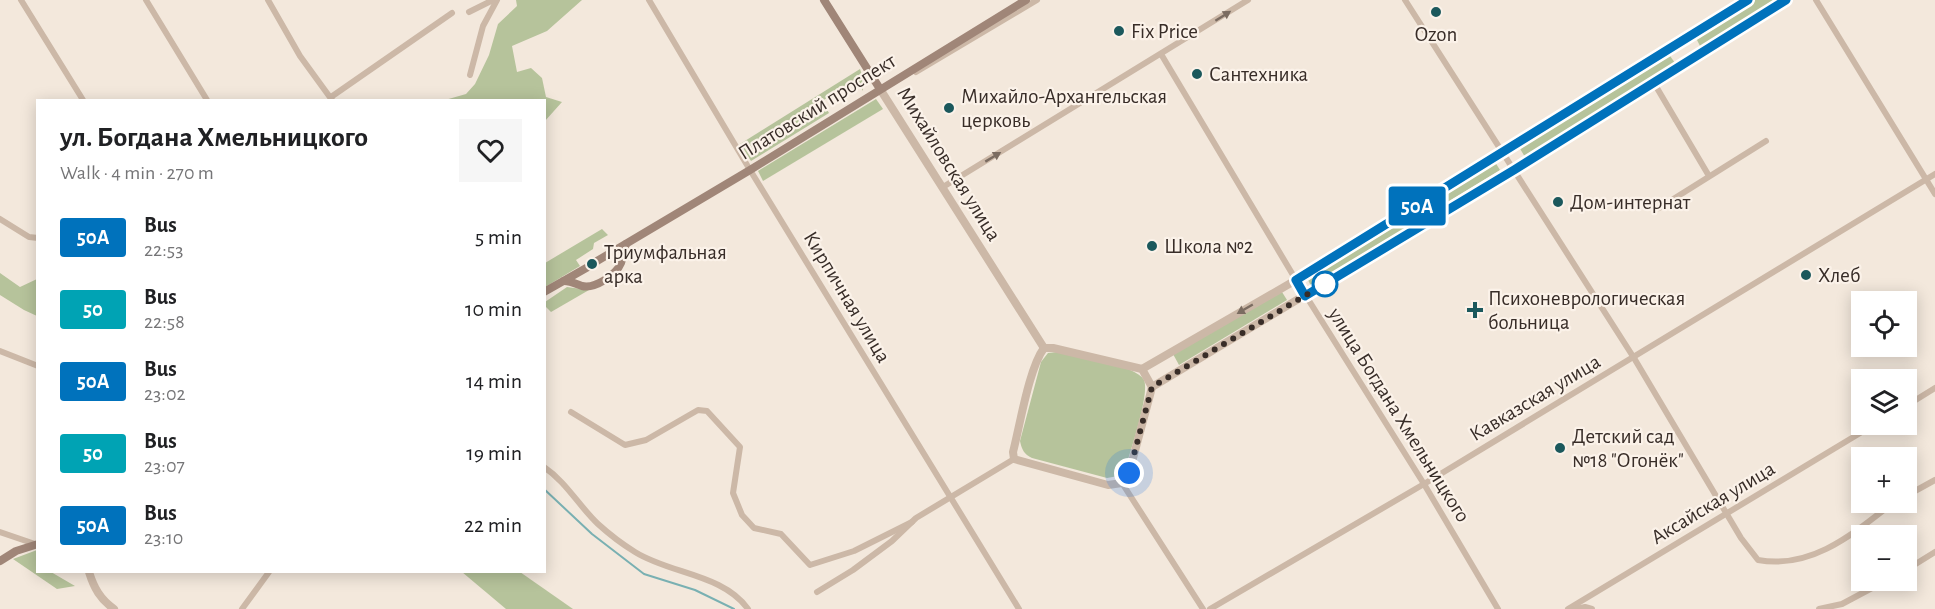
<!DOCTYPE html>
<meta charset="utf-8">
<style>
:root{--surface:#fff;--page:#f6f6f6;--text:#202124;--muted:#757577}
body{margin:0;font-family:"Alegreya Sans",sans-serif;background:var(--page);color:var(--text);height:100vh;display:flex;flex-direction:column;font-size:22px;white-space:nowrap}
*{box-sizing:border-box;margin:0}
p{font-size:20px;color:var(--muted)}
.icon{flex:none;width:33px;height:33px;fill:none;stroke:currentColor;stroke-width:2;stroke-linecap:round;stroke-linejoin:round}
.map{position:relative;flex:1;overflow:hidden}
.details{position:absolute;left:36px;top:99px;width:510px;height:474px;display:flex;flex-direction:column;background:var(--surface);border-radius:0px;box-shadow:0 3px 15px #0003}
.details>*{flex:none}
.badge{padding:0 12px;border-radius:4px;font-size:21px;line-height:39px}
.controls{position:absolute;left:1851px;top:291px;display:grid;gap:12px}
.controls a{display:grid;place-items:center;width:66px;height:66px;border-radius:0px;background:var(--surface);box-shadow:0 3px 15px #0003;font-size:30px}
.you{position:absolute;width:30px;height:30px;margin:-15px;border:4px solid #fff;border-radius:50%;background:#1a73e8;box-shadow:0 0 0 9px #1a73e833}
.map>.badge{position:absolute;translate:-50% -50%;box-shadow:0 0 0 3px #fff}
.round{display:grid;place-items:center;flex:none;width:63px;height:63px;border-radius:0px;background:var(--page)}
.head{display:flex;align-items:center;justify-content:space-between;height:102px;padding:0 24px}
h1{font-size:28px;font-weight:700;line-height:45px}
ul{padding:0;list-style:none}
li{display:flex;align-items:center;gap:18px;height:72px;padding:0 24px}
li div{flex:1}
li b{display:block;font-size:22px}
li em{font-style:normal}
li .badge{min-width:66px;font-weight:700;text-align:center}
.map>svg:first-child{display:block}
.green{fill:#b6c39b}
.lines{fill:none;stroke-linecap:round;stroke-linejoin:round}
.stream{stroke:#79b0b2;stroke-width:2}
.minor{stroke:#ccb8a7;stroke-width:6}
.tertiary{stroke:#ccb8a7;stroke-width:8}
.secondary{stroke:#a08678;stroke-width:8}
.oneway{fill:#7b6c61}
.line-casing{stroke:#fff;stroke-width:14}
.line{stroke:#0072bc;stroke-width:9}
.walk{stroke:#382d28;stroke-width:6;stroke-dasharray:0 10.8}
.poi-dot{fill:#1b585c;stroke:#fbf2e9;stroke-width:2}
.stop-dot{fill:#fff;stroke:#0072bc;stroke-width:3}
.labels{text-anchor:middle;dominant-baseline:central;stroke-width:4.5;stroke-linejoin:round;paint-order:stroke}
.poi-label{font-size:21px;fill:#382d28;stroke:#fbf2e9;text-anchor:start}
.street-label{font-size:21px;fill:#382d28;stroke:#fbf2e9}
</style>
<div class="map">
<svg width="1935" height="609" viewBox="0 0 1935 609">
<rect width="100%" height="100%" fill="#f3e8dc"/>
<g class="green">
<path d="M516,0h66l-35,31 -35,15 5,26 14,-4 11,10 4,19 16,5 -17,19 -1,-21h-99l21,-6 9,-10 14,-29 9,-31 19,-18z"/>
<path d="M1753,0h26l-78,48 -6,-12z"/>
<path d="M1668,53l7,10 -150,94 -6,-10z"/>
<path d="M860,69l3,9v13l-6,-11 -35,21 7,12 -78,48 -11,-17z"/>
<path d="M876,99l7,10 -120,72 -5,-10z"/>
<path d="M1495,162l5,8 -189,116 -4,-8z"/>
<path d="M602,229l6,6 -14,8 -1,6 -17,11 4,6 -35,21v-24z"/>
<path d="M0,273l20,14 17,-8v37l-13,-6 -24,-15z"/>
<path d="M567,287l22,3 -38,22 -6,-6v-4z"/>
<path d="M1282,292l5,8 -108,65 -6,-11z"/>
<path d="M1057,352c17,4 80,13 87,28 6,14 -14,72 -19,90l-7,6 -11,2 -75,-20c-8,-4 -10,-8 -12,-17l21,-79 7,-9z"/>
<path d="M37,550l1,22h13l24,14 -18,3 -44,-30z"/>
<path d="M462,572h58l53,37h-67z"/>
</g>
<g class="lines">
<path class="stream" d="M544,489l48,45 52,40 51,16 39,19"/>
<g class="minor">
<path d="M21,0l62,100"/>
<path d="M146,0l61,100"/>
<path d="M268,0l32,56 32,44"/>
<path d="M649,0l101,170 269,439"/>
<path d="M1405,0l229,358 107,180 17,22c54,10 96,-27 136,-58"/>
<path d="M1816,0l119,194"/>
<path d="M469,12l24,-12"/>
<path d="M1161,54l135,226 128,204 74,125"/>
<path d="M916,72l121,-72"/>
<path d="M470,75l13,-49 14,-26"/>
<path d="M1654,83l55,93"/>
<path d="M331,97l121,-84"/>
<path d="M943,187l305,-187"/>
<path d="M1659,208l107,-67"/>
<path d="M0,219l29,18 9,1"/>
<path d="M0,351l38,15"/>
<path d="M1906,406l29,-18"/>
<path d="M571,412l54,33 21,-5 52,-30 9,1 33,36 -7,46 9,22 12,13 27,6 29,31 44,-14 58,-29"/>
<path d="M544,467c22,15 35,39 54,57 11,10 24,20 37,28 35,22 88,22 113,57"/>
<path d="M1122,483l81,126"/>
<path d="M1906,496l29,-16"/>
<path d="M0,532l35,12"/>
<path d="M1906,570l29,-18"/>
<path d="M817,592l36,-22 39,-29 24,-23 98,-59"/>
<path d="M242,609l27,-37"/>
<path d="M1210,609l214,-125 511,-310"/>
<path d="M1568,609l307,-185"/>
<path d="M1576,609l9,-2 7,2"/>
<path d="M1819,609l23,-5 45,-24"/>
</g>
<g class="tertiary">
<path d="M880,89l164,259"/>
<path d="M1044,348h9l89,21 10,18 -2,8 -21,78 -7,10 -14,2 -94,-26 -1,-7c7,-27 16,-84 31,-104z"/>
<path d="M1142,369l154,-89 452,-280"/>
<path d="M1152,387l361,-217 273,-170"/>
<path d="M89,572c5,16 11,27 25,37"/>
</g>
<g class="secondary">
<path d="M824,0l56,89"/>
<path d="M597,261l153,-91 276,-170"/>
<path d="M564,281c7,0 12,3 18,5 13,3 34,-11 39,-23 2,-6 3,-13 5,-19"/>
<path d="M544,292l44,-25"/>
<path d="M0,561l16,-10 22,-7"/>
</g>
</g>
<defs><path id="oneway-solid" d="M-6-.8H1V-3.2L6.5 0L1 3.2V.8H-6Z" transform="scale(1.5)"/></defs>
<g class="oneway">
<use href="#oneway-solid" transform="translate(1223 16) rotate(-32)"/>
<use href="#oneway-solid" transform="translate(993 157) rotate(-31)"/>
<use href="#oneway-solid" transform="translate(1245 309) rotate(150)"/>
</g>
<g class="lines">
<g class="line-casing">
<path id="line" d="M1748,0l-452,280 9,16 209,-126 272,-170"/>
</g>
<use href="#line" class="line"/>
<path class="walk" d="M1129,473l23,-86 176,-105 -3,2"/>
</g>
<g class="poi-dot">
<circle cx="1436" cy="12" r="6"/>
<circle cx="1119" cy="31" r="6"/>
<circle cx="1197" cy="74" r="6"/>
<circle cx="949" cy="108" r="6"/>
<circle cx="1558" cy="202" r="6"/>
<circle cx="1152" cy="246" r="6"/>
<circle cx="592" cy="264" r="6"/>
<circle cx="1806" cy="275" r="6"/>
<path d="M1472 301h6v6h6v6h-6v6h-6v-6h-6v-6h6z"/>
<circle cx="1560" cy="448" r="6"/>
</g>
<circle class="stop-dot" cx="1325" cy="284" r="12"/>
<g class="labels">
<g class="poi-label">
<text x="1131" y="31">Fix Price</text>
<text x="1436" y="34" text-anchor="middle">Ozon</text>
<text x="1209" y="74">Сантехника</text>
<text x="961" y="96">Михайло-Архангельская<tspan x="961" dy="24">церковь</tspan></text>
<text x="1570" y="202">Дом-интернат</text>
<text x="1164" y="246">Школа №2</text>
<text x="604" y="252">Триумфальная<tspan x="604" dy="24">арка</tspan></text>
<text x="1818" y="275">Хлеб</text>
<text x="1488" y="298">Психоневрологическая<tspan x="1488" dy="24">больница</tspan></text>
<text x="1572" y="436">Детский сад<tspan x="1572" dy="24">№18 "Огонёк"</tspan></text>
</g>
<g class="street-label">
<text transform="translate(817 107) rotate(-32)">Платовский проспект</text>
<text transform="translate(949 164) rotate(58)">Михайловская улица</text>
<text transform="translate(847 297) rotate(59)">Кирпичная улица</text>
<text transform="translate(1535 398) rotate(-31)">Кавказская улица</text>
<text transform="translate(1399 415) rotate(58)">улица Богдана Хмельницкого</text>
<text transform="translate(1713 503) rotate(-31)">Аксайская улица</text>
</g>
</g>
</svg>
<div class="controls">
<a><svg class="icon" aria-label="locate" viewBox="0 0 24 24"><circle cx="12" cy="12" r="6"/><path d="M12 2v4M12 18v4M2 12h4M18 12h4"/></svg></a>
<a><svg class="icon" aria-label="layers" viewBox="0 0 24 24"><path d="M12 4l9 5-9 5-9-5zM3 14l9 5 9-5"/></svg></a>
<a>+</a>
<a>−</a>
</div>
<div class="you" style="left:1129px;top:473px"></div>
<b class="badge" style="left:1417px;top:206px;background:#0072bc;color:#fff">50А</b>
<section class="details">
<div class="head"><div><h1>ул. Богдана Хмельницкого</h1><p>Walk · 4 min · 270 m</p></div><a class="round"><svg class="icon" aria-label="heart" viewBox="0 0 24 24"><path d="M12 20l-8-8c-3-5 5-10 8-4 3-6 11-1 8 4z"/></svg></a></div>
<ul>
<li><span class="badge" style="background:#0072bc;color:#fff">50А</span><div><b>Bus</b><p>22:53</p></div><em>5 min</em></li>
<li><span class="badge" style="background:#00a3b4;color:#fff">50</span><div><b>Bus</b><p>22:58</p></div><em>10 min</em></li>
<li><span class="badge" style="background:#0072bc;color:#fff">50А</span><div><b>Bus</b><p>23:02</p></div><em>14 min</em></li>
<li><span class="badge" style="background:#00a3b4;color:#fff">50</span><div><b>Bus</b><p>23:07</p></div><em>19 min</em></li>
<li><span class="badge" style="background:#0072bc;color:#fff">50А</span><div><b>Bus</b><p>23:10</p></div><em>22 min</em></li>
</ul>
</section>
</div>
